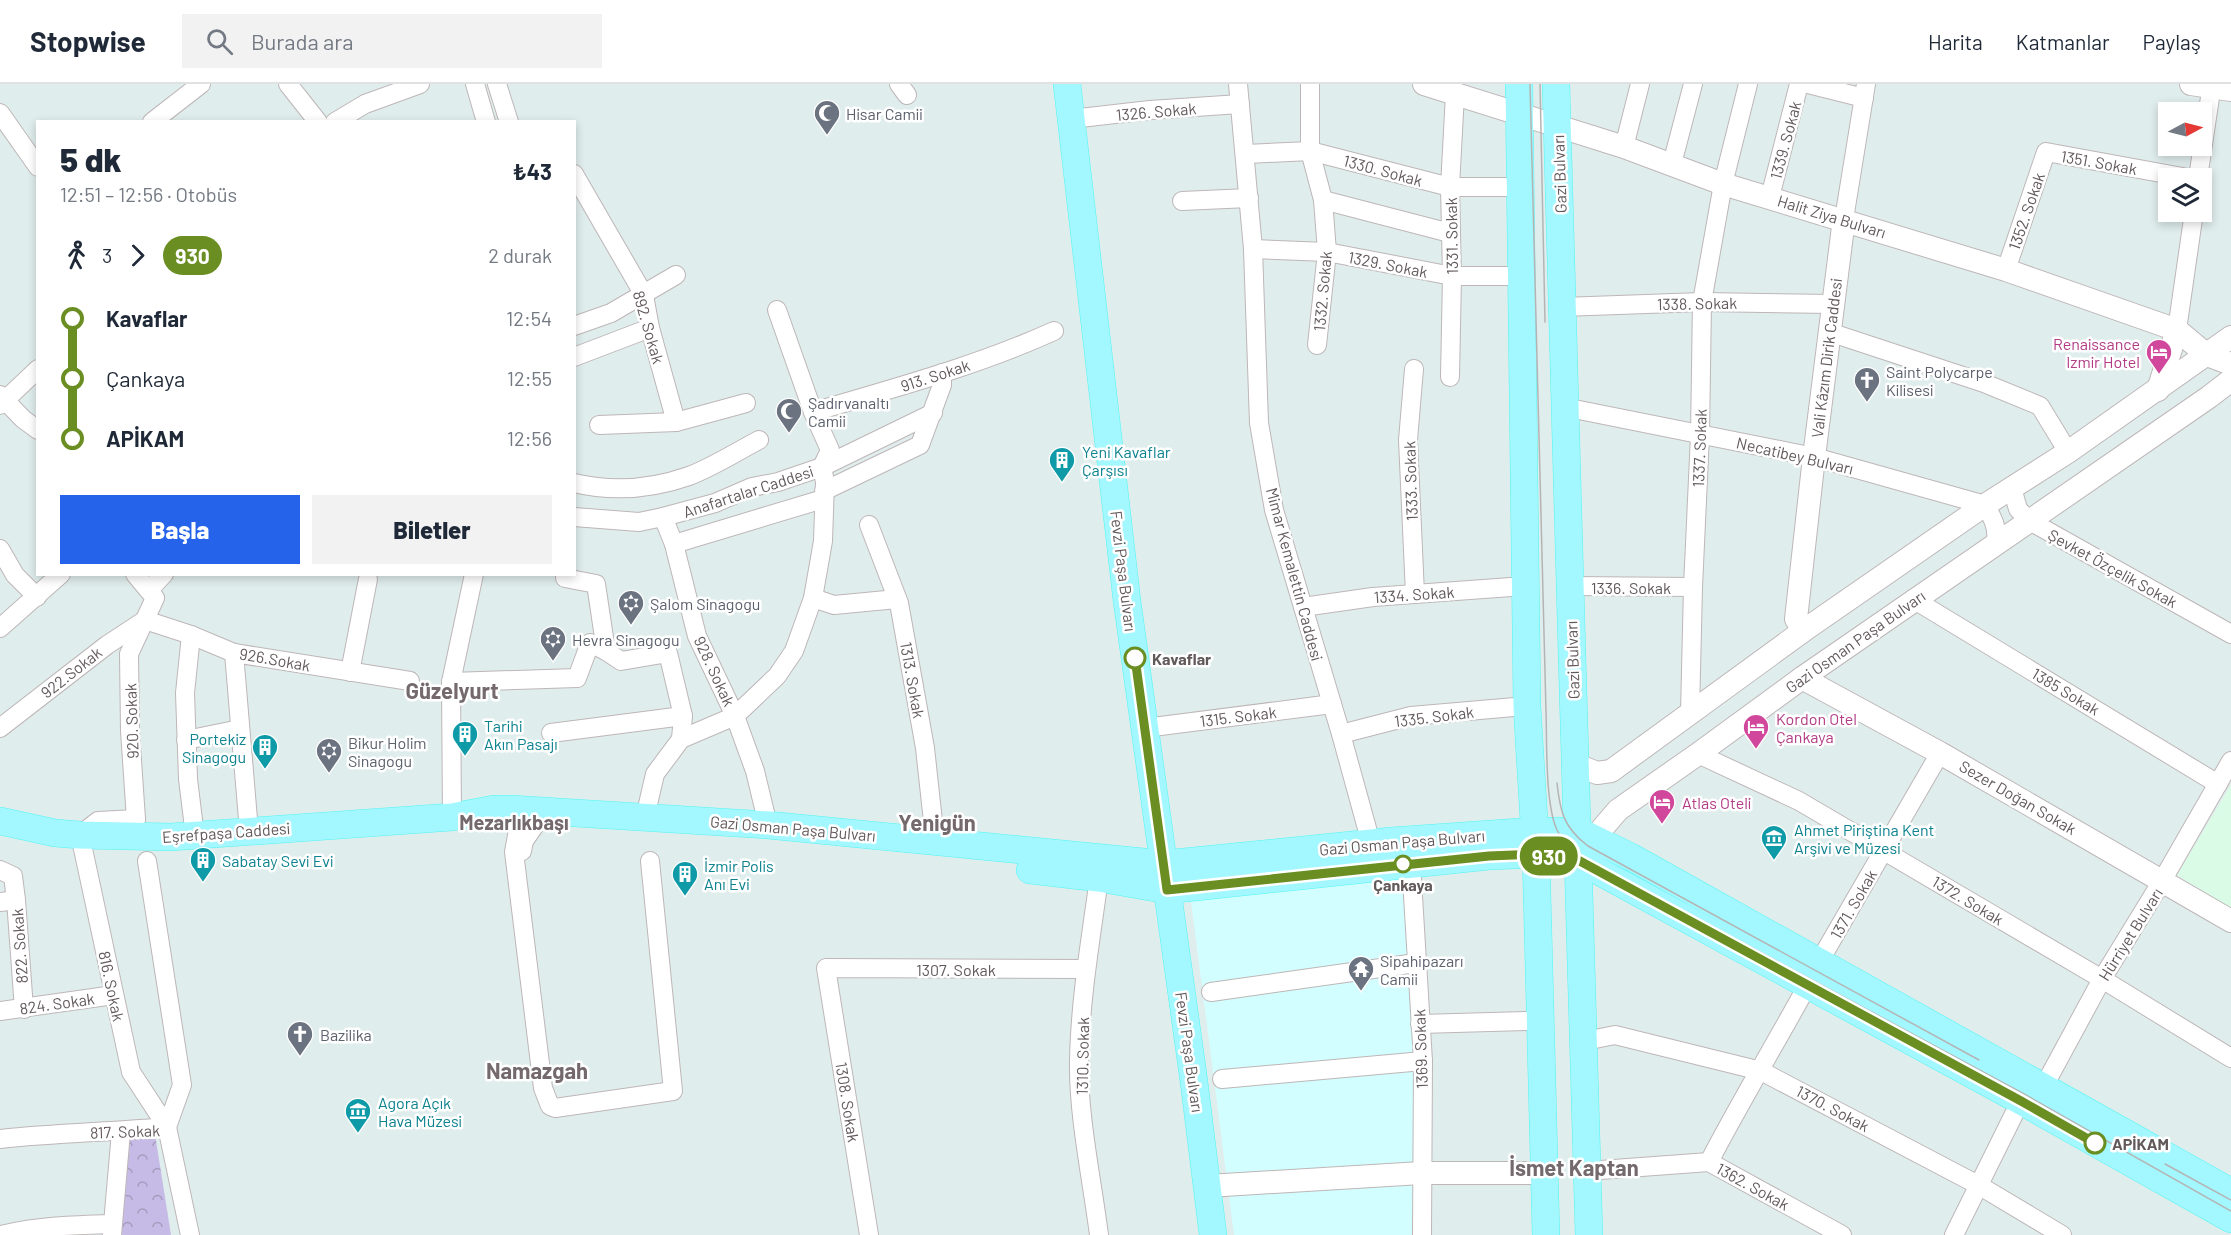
<!DOCTYPE html>
<html lang="tr">
<meta charset="utf-8">
<style>
:root{--surface:#fff;--page:#f2f2f3;--text:#1f2937;--muted:#747a83;--line:#e0e1e3;--accent:#2563eb}
body{margin:0;font-family:Barlow,sans-serif;background:var(--page);color:var(--text);height:100vh;display:flex;flex-direction:column;font-size:22px;white-space:nowrap}
*{box-sizing:border-box;margin:0}
p{font-size:20px;color:var(--muted)}
.icon{flex:none;width:33px;height:33px;fill:none;stroke:currentColor;stroke-width:2;stroke-linecap:round;stroke-linejoin:round}
.map{position:relative;flex:1;overflow:hidden}
.drawer{position:absolute;left:36px;top:36px;width:540px;height:456px;display:flex;flex-direction:column;background:var(--surface);border-radius:0px;box-shadow:0 3px 9px #0003}
.drawer>*{flex:none}
.badge{padding:0 12px;border-radius:20px;font-size:21px;line-height:39px}
.needle{width:39px;rotate:83deg}
.controls{position:absolute;left:2158px;top:18px;display:grid;gap:12px}
.controls a{display:grid;place-items:center;width:54px;height:54px;border-radius:0px;background:var(--surface);box-shadow:0 3px 9px #0003;font-size:30px}
.map>.badge{position:absolute;translate:-50% -50%;box-shadow:0 0 0 3px #fff}
.legs{display:flex;align-items:center;gap:9px;height:66px;padding:0 24px;font-size:20px}
.legs p{margin-inline-start:auto}
.head{display:flex;align-items:center;justify-content:space-between;height:102px;padding:0 24px}
h1{font-size:33px;font-weight:800;line-height:45px}
.cta{display:flex;gap:12px;margin-top:auto;padding:12px 24px}
.cta a{flex:1;height:69px;border-radius:0px;background:var(--accent);color:#fff;font-size:24px;font-weight:800;line-height:69px;text-align:center}
.cta a+a{background:var(--page);color:var(--text)}
ul{padding:0 24px;list-style:none}
li{display:flex;align-items:center;gap:21px;height:60px;font-size:22px}
li i{display:grid;place-items:center;width:9px;height:100%;margin:0 8px;background:currentColor}
li i::after{content:'';width:15px;height:15px;margin:-8px;border:4px solid;border-radius:50%;background:var(--surface)}
li p{margin-inline-start:auto}
li:first-child i{background:linear-gradient(#0000 50%,currentColor 0)}
li:last-child i{background:linear-gradient(currentColor 50%,#0000 0)}
header{display:flex;align-items:center;gap:36px;box-sizing:border-box;height:84px;padding:0 30px;background:var(--surface);border-bottom:2px solid var(--line)}
header strong{font-size:28px}
nav{display:flex;gap:33px;margin-inline-start:auto;font-size:21px}
.search{width:420px;height:54px;background:var(--page);display:flex;align-items:center;gap:15px;box-sizing:border-box;padding:0 21px;border-radius:0px;color:var(--muted);font-size:22px}
.map>svg:first-child{display:block}
.commercial{fill:#d3feff}
.medical{fill:#dafce6}
.park{fill:url(#park-crowns)}
.lines{fill:none;stroke-linecap:round;stroke-linejoin:round}
.minor-casing{stroke:#beb6b7;stroke-width:20}
.tertiary-casing{stroke:#beb6b7;stroke-width:24}
.primary-casing{stroke:#50f6f1;stroke-width:28}
.minor{stroke:#fff;stroke-width:18}
.tertiary{stroke:#fff;stroke-width:22}
.primary{stroke:#a3f7ff;stroke-width:27}
.tram{stroke:#b5b4b4;stroke-width:1.5}
.line-1-casing{stroke:#fff;stroke-width:14}
.line-1{stroke:#6b8e23;stroke-width:9}
.stop-1-dot{fill:#fff;stroke:#6b8e23;stroke-width:3}
.labels{text-anchor:middle;dominant-baseline:central;stroke-width:5;stroke-linejoin:round;paint-order:stroke}
.street-label{font-size:16px;fill:#62595b;stroke:#fff}
.worship-label{font-size:16px;fill:#5b616d;stroke:#fff;text-anchor:start}
.hotel-label{font-size:16px;fill:#b23c85;stroke:#fff;text-anchor:start}
.culture-label{font-size:16px;fill:#0d838f;stroke:#fff;text-anchor:start}
.stop-label{font-size:16px;font-weight:bold;fill:#62595b;stroke:#fff;text-anchor:start}
.quarter-label{font-size:20px;font-weight:bold;fill:#746a6d;stroke:#fff}
.district-label{font-size:22px;font-weight:bold;fill:#746a6d;stroke:#fff}
</style>
<header>
<strong>Stopwise</strong>
<div class="search"><svg class="icon" aria-label="search" viewBox="0 0 24 24"><circle cx="10" cy="10" r="6"/><path d="M15 15l6 6"/></svg>Burada ara</div>
<nav><a>Harita</a><a>Katmanlar</a><a>Paylaş</a></nav>
</header>
<div class="map">
<svg width="2231" height="1151" viewBox="0 0 2231 1151">
<defs>
<pattern id="park-crowns" width="20" height="18" patternUnits="userSpaceOnUse" patternTransform="scale(1.5)"><rect width="20" height="18" fill="#c6bbe6"/><path d="M2 6a3 3 0 1 1 6 0M12 15a3 3 0 1 1 6 0" fill="none" stroke="#a49bbd"/></pattern>
</defs>
<rect width="100%" height="100%" fill="#e0eded"/>
<path class="commercial" d="M1419,792l11,359h-196l-43,-334z"/>
<path class="medical" d="M2231,701v123l-54,-33z"/>
<path class="park" d="M122,1049l33,1 16,101h-57z"/>
<g class="lines">
<g class="minor-casing">
<g id="minor">
<path d="M288,0l30,38"/>
<path d="M475,0l11,38"/>
<path d="M497,0l12,38"/>
<path d="M899,0l8,11"/>
<path d="M1238,0l15,165 6,174 15,87 67,224 30,109"/>
<path d="M1310,0v67l13,49 4,52 -10,93"/>
<path d="M1808,0l56,14"/>
<path d="M0,29l38,54"/>
<path d="M1071,35l79,-9 90,-6"/>
<path d="M152,38l49,-38"/>
<path d="M335,38l30,-18 55,-20"/>
<path d="M1624,63l16,-63"/>
<path d="M1246,70l64,-3 140,36h70"/>
<path d="M1672,80l21,-80"/>
<path d="M574,90l70,121 6,33 26,94"/>
<path d="M2198,94l14,-94"/>
<path d="M1770,113l29,-113"/>
<path d="M1323,116l127,33"/>
<path d="M1182,117l67,-3"/>
<path d="M1844,135l22,-135"/>
<path d="M1253,165l74,3 125,24h70"/>
<path d="M2006,186l40,-118 142,26"/>
<path d="M1562,223l140,-5 131,2"/>
<path d="M777,226l36,102 17,38 -8,17"/>
<path d="M574,242l37,-13 65,-38"/>
<path d="M2177,246l17,-118"/>
<path d="M1829,248l155,51 56,23 28,46"/>
<path d="M574,273l76,-29"/>
<path d="M1414,285l-6,71 7,154"/>
<path d="M1450,293l2,-101 -2,-89 5,-93"/>
<path d="M0,311l23,24 15,11"/>
<path d="M0,321l38,-36"/>
<path d="M1564,323l250,50 171,48c8,13 13,23 11,37"/>
<path d="M813,328c81,-24 164,-46 241,-81"/>
<path d="M599,341l77,-3 70,-19"/>
<path d="M574,399c38,9 78,6 115,-7 24,-9 47,-24 70,-36"/>
<path d="M2012,404l6,21 10,11 203,114"/>
<path d="M824,407l96,-46 22,-60v-12"/>
<path d="M574,433l65,5 24,-5 52,-14 37,-16 26,-5 44,-15 111,-54"/>
<path d="M663,433l11,27 23,92 38,80 20,55 13,54"/>
<path d="M869,441l30,78 26,145 10,92"/>
<path d="M674,460l149,-45"/>
<path d="M0,465l15,26 22,22"/>
<path d="M565,490v4l31,6 10,67 15,10 47,-8 15,63 -2,23"/>
<path d="M1570,502l123,1"/>
<path d="M149,506l15,-16"/>
<path d="M813,514l21,7 63,-6"/>
<path d="M1913,515l305,185"/>
<path d="M1303,523l70,-10 152,-11"/>
<path d="M0,544l61,-54"/>
<path d="M191,551l-6,58 3,86 7,57"/>
<path d="M234,569l15,178"/>
<path d="M350,588l18,-93"/>
<path d="M451,598l126,-4 13,-35 16,8"/>
<path d="M1690,629l3,-126 7,-152 2,-133 21,-118 25,-100"/>
<path d="M0,644l107,-83 38,-25 46,15 43,18 176,28"/>
<path d="M1145,644l187,-24"/>
<path d="M551,649l132,-17"/>
<path d="M1341,650l70,-18 116,-10"/>
<path d="M186,656l54,-11"/>
<path d="M1698,670l101,47 303,178 129,79"/>
<path d="M452,733l-1,-135 23,-108"/>
<path d="M645,733l10,-43 26,-35 54,-23 42,-40 17,-25 19,-53 10,-57 2,-59 -3,-15"/>
<path d="M136,735l-38,2 -18,14 51,237 36,55"/>
<path d="M519,740l-5,28 29,236 7,18 5,2 118,-17 -23,-230"/>
<path d="M133,745l3,-10 -6,-88 -1,-77 26,-56 -20,-24"/>
<path d="M522,767l2,-10 11,-16"/>
<path d="M147,777l35,224 -15,42"/>
<path d="M1411,779l12,198 -1,174"/>
<path d="M0,786l13,6 3,24"/>
<path d="M1099,794c-8,60 -19,122 -20,183 -1,54 13,119 20,174"/>
<path d="M0,818l16,-2 8,109"/>
<path d="M1819,878l121,-209"/>
<path d="M1211,908l205,-29"/>
<path d="M0,927l114,-16"/>
<path d="M1420,940l108,-3"/>
<path d="M1585,957l30,-6 146,36 219,115 82,49"/>
<path d="M1222,995l201,-18"/>
<path d="M2040,1013l3,-9 59,-109 60,-98 69,-120"/>
<path d="M0,1055c55,-6 111,-7 167,-12l23,108"/>
<path d="M1709,1078c31,-60 66,-117 98,-176"/>
<path d="M1587,1087l122,-9 133,73"/>
<path d="M1,1151c37,-9 73,-10 111,-11"/>
<path d="M112,1151l9,-103"/>
<path d="M869,1151l-43,-267 260,1"/>
<path d="M1954,1151l71,-143"/>
</g>
</g>
<g class="tertiary-casing">
<g id="tertiary">
<path d="M1424,0l200,63 99,37 283,86 171,60 30,25 24,9"/>
<path d="M2191,0l40,6"/>
<path d="M2158,306l19,-60"/>
<path d="M1803,547l-7,-12 18,-162 30,-238"/>
<path d="M1802,594l138,75 291,168"/>
<path d="M1575,680l22,9 14,-2 192,-140 182,-126 83,-53 163,-115"/>
<path d="M1594,754l24,-28 80,-56 104,-76 407,-281 22,-17"/>
<path d="M1208,1102l213,-13h123"/>
</g>
</g>
<g class="primary-casing">
<g id="primary">
<path d="M1067,0l60,517 67,481 19,153"/>
<path d="M1519,0l8,622 9,148 10,381"/>
<path d="M1556,0c11,384 21,767 33,1151"/>
<path d="M0,737l55,12 25,2 91,2 281,-20 42,-8h17l257,16 396,39 227,-23 144,-10h36l13,3 47,23 600,335"/>
<path d="M1030,786l69,8 68,12 322,-34 47,-2 42,6 443,241 210,118"/>
</g>
</g>
<use href="#minor" class="minor"/>
<use href="#tertiary" class="tertiary"/>
<use href="#primary" class="primary"/>
<g class="tram">
<path d="M1530,0l16,627c1,31 -1,93 11,119 5,11 13,17 21,24l446,240 207,117"/>
<path d="M1540,0l5,238"/>
<path d="M1557,699c3,29 7,45 31,63l391,214"/>
<path d="M2165,1080l66,36"/>
</g>
</g>
<g class="lines">
<g class="line-1-casing">
<path id="line-1" d="M1135,574l32,232 322,-34 47,-2 42,6 443,241 74,42"/>
</g>
<use href="#line-1" class="line-1"/>
</g>
<defs>
<g id="mosque-pin" transform="scale(1.35)"><path d="M0 17L-7.5 6A9.5 9.5 0 1 1 7.5 6Z" fill="#6b7280" stroke="#fff"/><path d="M3.5-4.9A6 6 0 1 0 3.5 4.9A5 5 0 1 1 3.5-4.9Z" fill="#fff"/></g>
<g id="hotel-pin" transform="scale(1.35)"><path d="M0 17L-7.5 6A9.5 9.5 0 1 1 7.5 6Z" fill="#d1479c" stroke="#fff"/><path d="M-6-4.5h1.5V1H6V5H4.5V3h-9V5H-6ZM-4 0a1.8 1.8 0 1 1 3.6 0ZM.5 0V-2.5h3Q6-2.5 6 0Z" fill="#fff"/></g>
<g id="church-pin" transform="scale(1.35)"><path d="M0 17L-7.5 6A9.5 9.5 0 1 1 7.5 6Z" fill="#6b7280" stroke="#fff"/><path d="M-1.2-6h2.4v3.5h3.3v2.4h-3.3V6h-2.4V-.1h-3.3v-2.4h3.3Z" fill="#fff"/></g>
<g id="building-pin" transform="scale(1.35)"><path d="M0 17L-7.5 6A9.5 9.5 0 1 1 7.5 6Z" fill="#0f9aa8" stroke="#fff"/><path d="M-4-6H4V6H1V3H-1V6H-4ZM-2.5-4.3h1.7v1.8h-1.7ZM.8-4.3h1.7v1.8H.8ZM-2.5-1h1.7V.8h-1.7ZM.8-1h1.7V.8H.8Z" fill="#fff"/></g>
<g id="synagogue-pin" transform="scale(1.35)"><path d="M0 17L-7.5 6A9.5 9.5 0 1 1 7.5 6Z" fill="#6b7280" stroke="#fff"/><path d="M0-6.5L5.6 3.2H-5.6ZM0 6.5L5.6-3.2H-5.6Z" fill="#fff"/></g>
<g id="museum-pin" transform="scale(1.35)"><path d="M0 17L-7.5 6A9.5 9.5 0 1 1 7.5 6Z" fill="#0f9aa8" stroke="#fff"/><path d="M0-6L6-3V-2H-6V-3ZM-5-1h2V3h-2ZM-1-1h2V3h-2ZM3-1h2V3H3ZM-6 4H6V6H-6Z" fill="#fff"/></g>
<g id="temple-pin" transform="scale(1.35)"><path d="M0 17L-7.5 6A9.5 9.5 0 1 1 7.5 6Z" fill="#6b7280" stroke="#fff"/><path d="M0-6L5-2H3V0L6.5 2.5H4V6H1.5V3h-3V6H-4V2.5H-6.5L-3 0V-2H-5Z" fill="#fff"/></g>
</defs>
<g fill-rule="evenodd">
<use href="#mosque-pin" x="827" y="29"/>
<use href="#hotel-pin" x="2159" y="268"/>
<use href="#church-pin" x="1867" y="296"/>
<use href="#mosque-pin" x="789" y="327"/>
<use href="#building-pin" x="1062" y="376"/>
<use href="#synagogue-pin" x="631" y="519"/>
<use href="#synagogue-pin" x="553" y="555"/>
<use href="#hotel-pin" x="1756" y="643"/>
<use href="#building-pin" x="465" y="650"/>
<use href="#building-pin" x="265" y="663"/>
<use href="#synagogue-pin" x="329" y="667"/>
<use href="#hotel-pin" x="1662" y="718"/>
<use href="#museum-pin" x="1774" y="754"/>
<use href="#building-pin" x="203" y="776"/>
<use href="#building-pin" x="685" y="790"/>
<use href="#temple-pin" x="1361" y="885"/>
<use href="#church-pin" x="300" y="950"/>
<use href="#museum-pin" x="358" y="1027"/>
</g>
<g class="stop-1-dot">
<circle cx="1135" cy="574" r="10"/>
<circle cx="1403" cy="780" r="8"/>
<circle cx="2095" cy="1059" r="10"/>
</g>
<g class="labels">
<g class="street-label">
<text transform="translate(1156 27) rotate(-5)">1326. Sokak</text>
<text transform="translate(1785 56) rotate(-75)">1339. Sokak</text>
<text transform="translate(2099 78) rotate(10)">1351. Sokak</text>
<text transform="translate(1383 86) rotate(15)">1330. Sokak</text>
<text transform="translate(1559 90) rotate(-92)">Gazi Bulvarı</text>
<text transform="translate(2026 127) rotate(-71)">1352. Sokak</text>
<text transform="translate(1832 132) rotate(17)">Halit Ziya Bulvarı</text>
<text transform="translate(1451 152) rotate(-91)">1331. Sokak</text>
<text transform="translate(1388 180) rotate(11)">1329. Sokak</text>
<text transform="translate(1322 207) rotate(-85)">1332. Sokak</text>
<text transform="translate(1697 219) rotate(-1)">1338. Sokak</text>
<text transform="translate(649 243) rotate(74)">892. Sokak</text>
<text transform="translate(1826 274) rotate(-83)">Vali Kâzım Dirik Caddesi</text>
<text transform="translate(935 291) rotate(-18)">913. Sokak</text>
<text transform="translate(1699 364) rotate(-88)">1337. Sokak</text>
<text transform="translate(1795 371) rotate(13)">Necatibey Bulvarı</text>
<text transform="translate(1410 397) rotate(-92)">1333. Sokak</text>
<text transform="translate(748 407) rotate(-18)">Anafartalar Caddesi</text>
<text transform="translate(2113 484) rotate(29)">Şevket Özçelik Sokak</text>
<text transform="translate(1124 487) rotate(83)">Fevzi Paşa Bulvarı</text>
<text transform="translate(1295 490) rotate(75)">Mimar Kemalettin Caddesi</text>
<text x="1631" y="503">1336. Sokak</text>
<text transform="translate(1414 510) rotate(-4)">1334. Sokak</text>
<text transform="translate(1855 557) rotate(-35)">Gazi Osman Paşa Bulvarı</text>
<text transform="translate(275 575) rotate(10)">926.Sokak</text>
<text transform="translate(1572 576) rotate(-92)">Gazi Bulvarı</text>
<text transform="translate(715 587) rotate(65)">928. Sokak</text>
<text transform="translate(71 588) rotate(-38)">922.Sokak</text>
<text transform="translate(913 596) rotate(80)">1313. Sokak</text>
<text transform="translate(2066 607) rotate(31)">1385 Sokak</text>
<text transform="translate(1238 632) rotate(-7)">1315. Sokak</text>
<text transform="translate(1434 632) rotate(-7)">1335. Sokak</text>
<text transform="translate(131 637) rotate(-92)">920. Sokak</text>
<text transform="translate(2018 713) rotate(30)">Sezer Doğan Sokak</text>
<text transform="translate(793 744) rotate(5)">Gazi Osman Paşa Bulvarı</text>
<text transform="translate(226 748) rotate(-4)">Eşrefpaşa Caddesi</text>
<text transform="translate(1402 758) rotate(-5)">Gazi Osman Paşa Bulvarı</text>
<text transform="translate(1968 816) rotate(31)">1372. Sokak</text>
<text transform="translate(1853 820) rotate(-60)">1371. Sokak</text>
<text transform="translate(2130 850) rotate(-58)">Hürriyet Bulvarı</text>
<text transform="translate(19 862) rotate(-94)">822. Sokak</text>
<text x="956" y="885">1307. Sokak</text>
<text transform="translate(112 902) rotate(78)">816. Sokak</text>
<text transform="translate(57 919) rotate(-8)">824. Sokak</text>
<text transform="translate(1420 965) rotate(-92)">1369. Sokak</text>
<text transform="translate(1190 968) rotate(82)">Fevzi Paşa Bulvarı</text>
<text transform="translate(1082 972) rotate(-89)">1310. Sokak</text>
<text transform="translate(848 1018) rotate(81)">1308. Sokak</text>
<text transform="translate(1833 1024) rotate(28)">1370. Sokak</text>
<text transform="translate(125 1047) rotate(-2)">817. Sokak</text>
<text transform="translate(1753 1102) rotate(29)">1362. Sokak</text>
</g>
<g class="worship-label">
<text x="846" y="29">Hisar Camii</text>
<text x="1886" y="287">Saint Polycarpe<tspan x="1886" dy="18">Kilisesi</tspan></text>
<text x="808" y="318">Şadırvanaltı<tspan x="808" dy="18">Camii</tspan></text>
<text x="650" y="519">Şalom Sinagogu</text>
<text x="572" y="555">Hevra Sinagogu</text>
<text x="348" y="658">Bikur Holim<tspan x="348" dy="18">Sinagogu</tspan></text>
<text x="1380" y="876">Sipahipazarı<tspan x="1380" dy="18">Camii</tspan></text>
<text x="320" y="950">Bazilika</text>
</g>
<g class="hotel-label">
<text x="2140" y="259" text-anchor="end">Renaissance<tspan x="2140" dy="18">Izmir Hotel</tspan></text>
<text x="1776" y="634">Kordon Otel<tspan x="1776" dy="18">Çankaya</tspan></text>
<text x="1682" y="718">Atlas Oteli</text>
</g>
<g class="culture-label">
<text x="1082" y="367">Yeni Kavaflar<tspan x="1082" dy="18">Çarşısı</tspan></text>
<text x="484" y="641">Tarihi<tspan x="484" dy="18">Akın Pasajı</tspan></text>
<text x="246" y="654" text-anchor="end">Portekiz<tspan x="246" dy="18">Sinagogu</tspan></text>
<text x="1794" y="745">Ahmet Piriştina Kent<tspan x="1794" dy="18">Arşivi ve Müzesi</tspan></text>
<text x="222" y="776">Sabatay Sevi Evi</text>
<text x="704" y="781">İzmir Polis<tspan x="704" dy="18">Anı Evi</tspan></text>
<text x="378" y="1018">Agora Açık<tspan x="378" dy="18">Hava Müzesi</tspan></text>
</g>
<g class="stop-label">
<text x="1152" y="574">Kavaflar</text>
<text x="1403" y="800" text-anchor="middle">Çankaya</text>
<text x="2112" y="1059">APİKAM</text>
</g>
<g class="quarter-label">
<text x="514" y="738">Mezarlıkbaşı</text>
</g>
<g class="district-label">
<text x="452" y="606">Güzelyurt</text>
<text x="937" y="738">Yenigün</text>
<text x="537" y="986">Namazgah</text>
<text x="1574" y="1083">İsmet Kaptan</text>
</g>
</g>
</svg>
<div class="controls">
<a><svg class="needle" viewBox="-14 -14 28 28"><path d="M0-13l5 13h-10z" fill="#e53935"/><path d="M0 13l5-13h-10z" fill="#747a83"/></svg></a>
<a><svg class="icon" aria-label="layers" viewBox="0 0 24 24"><path d="M12 4l9 5-9 5-9-5zM3 14l9 5 9-5"/></svg></a>
</div>
<b class="badge" style="left:1549px;top:772px;background:#6b8e23;color:#fff">930</b>
<section class="drawer">
<div class="head"><div><h1>5 dk</h1><p>12:51 – 12:56 · Otobüs</p></div><b>₺43</b></div>
<div class="legs"><svg class="icon" aria-label="walk" viewBox="0 0 24 24"><circle cx="13" cy="4" r="2"/><path d="M13 8l-2 6 4 7M11 14l-3 7M7 12l3-4h3l4 4"/></svg>3<svg class="icon" aria-label="forward" viewBox="0 0 24 24"><path d="M9 5l7 7-7 7"/></svg><b class="badge" style="background:#6b8e23;color:#fff">930</b><p>2 durak</p></div>
<ul>
<li><i style="color:#6b8e23"></i><b>Kavaflar</b><p>12:54</p></li>
<li><i style="color:#6b8e23"></i><span>Çankaya</span><p>12:55</p></li>
<li><i style="color:#6b8e23"></i><b>APİKAM</b><p>12:56</p></li>
</ul>
<div class="cta"><a>Başla</a><a>Biletler</a></div>
</section>
</div>
